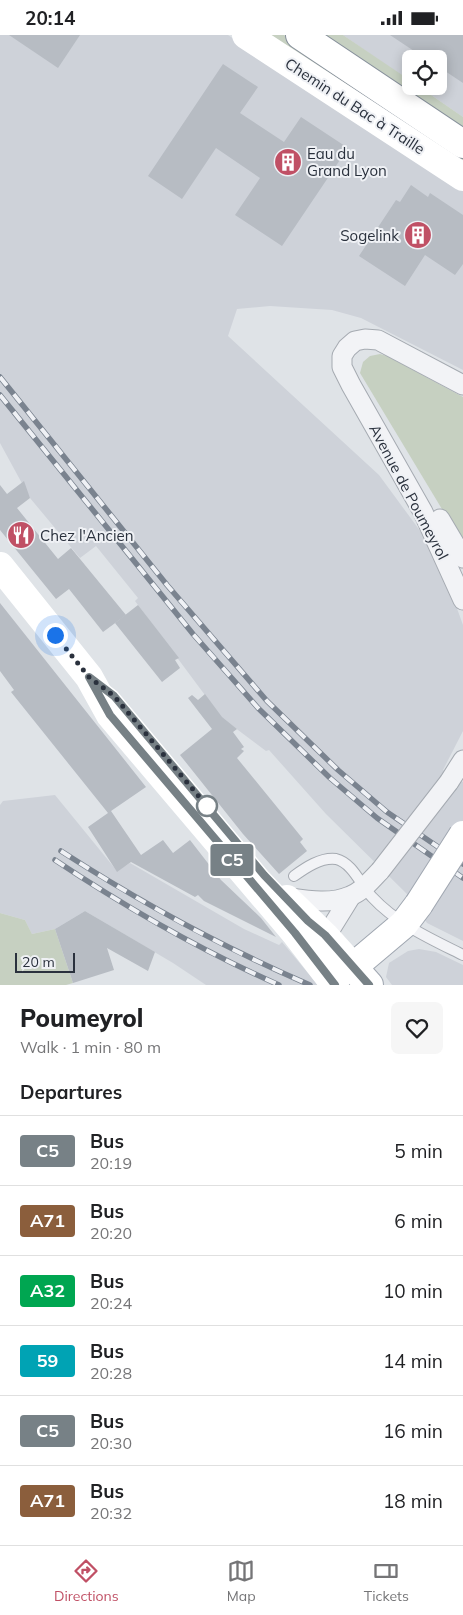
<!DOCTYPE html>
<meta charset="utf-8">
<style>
:root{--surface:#fff;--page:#f6f6f6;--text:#202124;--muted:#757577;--line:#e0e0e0;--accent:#c05065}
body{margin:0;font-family:Mulish,sans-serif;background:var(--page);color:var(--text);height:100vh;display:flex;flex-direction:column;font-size:19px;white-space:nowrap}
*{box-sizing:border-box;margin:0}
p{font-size:16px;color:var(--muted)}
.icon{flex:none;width:28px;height:28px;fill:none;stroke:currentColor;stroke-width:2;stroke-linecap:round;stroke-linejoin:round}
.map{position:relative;height:950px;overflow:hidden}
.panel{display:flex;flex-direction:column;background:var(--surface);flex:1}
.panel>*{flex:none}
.badge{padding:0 10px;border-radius:4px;font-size:18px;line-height:32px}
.controls{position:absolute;left:402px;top:15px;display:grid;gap:10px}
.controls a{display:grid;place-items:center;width:45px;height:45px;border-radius:8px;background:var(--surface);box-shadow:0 2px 12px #0003;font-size:25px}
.scale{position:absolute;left:15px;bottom:12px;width:60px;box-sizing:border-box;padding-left:5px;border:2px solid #2a313d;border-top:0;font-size:14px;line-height:18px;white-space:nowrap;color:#2a313d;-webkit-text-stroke:4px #eff1f5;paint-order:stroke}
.you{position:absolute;width:25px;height:25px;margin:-12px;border:4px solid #fff;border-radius:50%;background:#1a73e8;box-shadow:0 0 0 8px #1a73e833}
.map>.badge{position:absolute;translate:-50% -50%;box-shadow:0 0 0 2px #fff}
h2{padding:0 20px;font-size:19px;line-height:45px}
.round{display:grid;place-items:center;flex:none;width:52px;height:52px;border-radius:8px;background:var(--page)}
.summary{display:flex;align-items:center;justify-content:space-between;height:85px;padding:0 20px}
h1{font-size:24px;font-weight:800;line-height:38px}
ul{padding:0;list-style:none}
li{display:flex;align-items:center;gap:15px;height:70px;padding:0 20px;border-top:1px solid var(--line)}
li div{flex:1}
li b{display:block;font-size:19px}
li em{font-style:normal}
li .badge{min-width:55px;font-weight:700;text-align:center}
.status{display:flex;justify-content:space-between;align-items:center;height:35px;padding:0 25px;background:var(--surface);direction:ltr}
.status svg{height:14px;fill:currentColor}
.tabs{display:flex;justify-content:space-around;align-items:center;height:70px;border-top:1px solid var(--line);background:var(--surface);font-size:14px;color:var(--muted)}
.tabs a{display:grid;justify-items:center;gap:2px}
.tabs .selected{color:var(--accent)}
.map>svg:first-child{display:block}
.built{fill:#ced2d9}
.green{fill:#c6d0c1}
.building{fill:#b7bcc3}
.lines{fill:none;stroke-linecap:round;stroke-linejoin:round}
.service-casing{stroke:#a5aab1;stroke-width:12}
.minor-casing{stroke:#a5aab1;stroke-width:21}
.primary-casing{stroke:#a0a7b1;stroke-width:30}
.trunk-casing{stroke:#88919c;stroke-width:30}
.service{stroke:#f2f3f6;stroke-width:10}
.minor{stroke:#f2f3f6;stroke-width:19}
.secondary{stroke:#fff;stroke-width:28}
.primary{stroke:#fff;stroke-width:28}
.trunk{stroke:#fff;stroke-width:28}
.rail-casing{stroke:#7a838f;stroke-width:5.5}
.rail{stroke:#eff1f5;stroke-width:4;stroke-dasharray:11;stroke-linecap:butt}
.minor-bridge-casing{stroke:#a5aab1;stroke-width:21;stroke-linecap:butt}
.primary-bridge-casing{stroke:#a0a7b1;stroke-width:30;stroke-linecap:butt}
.minor-bridge{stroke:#f2f3f6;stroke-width:19}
.primary-bridge{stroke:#fff;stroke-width:28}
.line-casing{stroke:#fff;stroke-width:11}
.line{stroke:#778186;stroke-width:8}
.walk{stroke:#2a313d;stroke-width:5;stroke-dasharray:0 9}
.stop-dot{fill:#fff;stroke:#778186;stroke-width:2.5}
.labels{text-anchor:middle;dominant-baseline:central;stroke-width:4;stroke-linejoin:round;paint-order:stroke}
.street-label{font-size:15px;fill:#2a313d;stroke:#eff1f5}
.poi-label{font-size:15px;fill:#2a313d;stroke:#eff1f5;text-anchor:start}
</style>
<div class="status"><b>20:14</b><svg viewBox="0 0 49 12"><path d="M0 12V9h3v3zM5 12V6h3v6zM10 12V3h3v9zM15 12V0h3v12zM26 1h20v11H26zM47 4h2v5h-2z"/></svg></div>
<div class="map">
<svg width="463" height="950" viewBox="0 0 463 950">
<rect width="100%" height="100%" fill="#dfe3e7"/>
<g class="built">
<path d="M0,0h228l235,155v180l-102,-52 -29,-8 -62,-4 -33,3 -9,27 151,139 50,68 18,38 16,44v106l-20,39 20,12v159l-36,-18 -20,-29 -81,-80 -57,-64 -3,1 -44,-33 -87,-117 3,-3 -42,-52 -16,12 -50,-60 -30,-55z"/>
<path d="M343,0h120v82l-45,-31h21v-27h-28v23z"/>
<path d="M55,760l62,76 13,-8 114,66 35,16 3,-3 36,43h-112l-33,-22 -88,-52 -30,18 -23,5 -7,-14 -25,-7v-108l3,-4z"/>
<path d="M419,914l17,3 27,13v20h-71l-6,-8 3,-14 19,-12z"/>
</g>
<g class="green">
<path d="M270,0h14l179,120v6z"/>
<path d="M319,0h24l68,46v5h7l45,31v12z"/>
<path d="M380,319l7,2 76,41v147l-103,-171 3,-11 7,-6z"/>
<path d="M0,878l25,7 7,14 23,-5 18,54 -7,2h-66z"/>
</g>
<g class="building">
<path d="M9,0h71l-22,33z"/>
<path d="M390,0h73v48l-24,-16v-8h-13z"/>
<path d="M223,29l35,23 -18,26 44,29 17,-25 47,31 -66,98 -47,-31 25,-37 -44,-30 -34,51 -34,-23z"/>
<path d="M411,150l17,12 2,-4 33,22v49l-8,11 -30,-20 -20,31 -46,-30 37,-56 4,2z"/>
<path d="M24,446l6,17 -13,10 41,51 13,-11 55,67 -23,17 -34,-43 -13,10 -56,-69v-45l7,9z"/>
<path d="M0,568l146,184 -35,24 30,44 22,-15 10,13 17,-13 31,40 40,38 15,19 -72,-36 -6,-6 -3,2 -64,-35 -14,10 -29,-45 20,-14 -97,-121 3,-2 -14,-19z"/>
<path d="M138,570l41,53 -4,2 5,8 -18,14 -47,-59z"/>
<path d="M205,659l17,23 15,12 -4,3 11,15 -3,2 3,2 -7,7 66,81 -3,3 7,9 -28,23 -36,-40 -63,-79 32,-26 -24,-31 4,-3 6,5z"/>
<path d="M85,876l70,41 -7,19 -41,-23 7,22 -41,13 -18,-54z"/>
</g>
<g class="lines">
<g class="service-casing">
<path id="service" d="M294,841c11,-8 27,-19 42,-17 17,4 25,27 36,38 25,27 59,42 91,58"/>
</g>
<g class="minor-casing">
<g id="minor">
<path d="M463,350l-85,-45 -13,-1 -10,2 -8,7 -5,8v11l9,18 72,127 40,88"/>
<path d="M440,484l23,39"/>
<path d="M449,747l14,-22"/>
<path d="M284,862c21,3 46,8 66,-1 12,-4 21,-16 30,-25"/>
<path d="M320,911l31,-50"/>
</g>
</g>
<g class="primary-casing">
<path id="primary" d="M369,950l-16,-18 51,-43 15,-20"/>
</g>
<g class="trunk-casing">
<path id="trunk" d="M300,0l163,109"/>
</g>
<use href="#service" class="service"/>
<use href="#minor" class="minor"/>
<g class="secondary">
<path d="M246,0l217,142"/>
<path d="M0,531l89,111 21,38 185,218 40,52"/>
<path d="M287,864l38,37 28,31 -14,6 -9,-1"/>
</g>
<use href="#primary" class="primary"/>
<use href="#trunk" class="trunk"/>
<g class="rail-casing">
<g id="rail">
<path d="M0,342l167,208 100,116 71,69 49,42 76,52"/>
<path d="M0,360l193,239 65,74 72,70 47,40 86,60"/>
<path d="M61,816c82,53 159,95 249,134"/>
<path d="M55,825c72,48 145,90 224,125"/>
</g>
</g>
<use href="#rail" class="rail"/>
<g class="minor-bridge-casing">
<path id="minor-bridge" d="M380,836l69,-89"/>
</g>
<g class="primary-bridge-casing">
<path id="primary-bridge" d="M419,869l44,-69"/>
</g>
<use href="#minor-bridge" class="minor-bridge"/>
<use href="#primary-bridge" class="primary-bridge"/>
</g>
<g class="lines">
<g class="line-casing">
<path id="line" d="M335,950l-40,-52 -185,-218 -21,-38 25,19 150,179 44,46 17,14 44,50"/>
</g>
<use href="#line" class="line"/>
<path class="walk" d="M55,600l34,42 25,19 93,110"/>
</g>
<defs>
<g id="building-disc" transform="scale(1.4375)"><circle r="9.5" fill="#c05065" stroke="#eff1f5"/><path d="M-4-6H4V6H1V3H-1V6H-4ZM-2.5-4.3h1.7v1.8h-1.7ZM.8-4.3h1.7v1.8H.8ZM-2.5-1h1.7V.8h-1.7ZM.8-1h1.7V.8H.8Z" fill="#fff"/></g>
<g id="restaurant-disc" transform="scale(1.4375)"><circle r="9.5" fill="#c05065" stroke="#eff1f5"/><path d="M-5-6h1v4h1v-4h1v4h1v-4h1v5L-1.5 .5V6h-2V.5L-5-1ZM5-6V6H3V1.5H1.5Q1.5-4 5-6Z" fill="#fff"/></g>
</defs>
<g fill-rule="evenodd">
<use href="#building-disc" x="288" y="127"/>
<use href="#building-disc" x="418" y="200"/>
<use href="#restaurant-disc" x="21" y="500"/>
</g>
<circle class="stop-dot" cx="207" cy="771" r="10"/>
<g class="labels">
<g class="street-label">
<text transform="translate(355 71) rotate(33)">Chemin du Bac à Traille</text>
<text transform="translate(409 457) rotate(62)">Avenue de Poumeyrol</text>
</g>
<g class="poi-label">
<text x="307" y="118">Eau du<tspan x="307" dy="17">Grand Lyon</tspan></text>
<text x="399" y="200" text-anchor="end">Sogelink</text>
<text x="40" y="500">Chez l'Ancien</text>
</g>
</g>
</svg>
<div class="controls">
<a><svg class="icon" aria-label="locate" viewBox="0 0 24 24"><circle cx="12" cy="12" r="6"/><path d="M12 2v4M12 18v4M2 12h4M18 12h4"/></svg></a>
</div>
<div class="scale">20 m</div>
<div class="you" style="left:55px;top:600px"></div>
<b class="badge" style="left:232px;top:825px;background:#778186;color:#fff">C5</b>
</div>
<section class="panel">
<div class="summary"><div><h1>Poumeyrol</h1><p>Walk · 1 min · 80 m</p></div><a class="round"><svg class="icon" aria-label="heart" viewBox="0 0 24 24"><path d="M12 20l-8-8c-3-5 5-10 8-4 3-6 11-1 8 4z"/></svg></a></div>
<h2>Departures</h2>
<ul>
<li><span class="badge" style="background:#778186;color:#fff">C5</span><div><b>Bus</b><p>20:19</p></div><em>5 min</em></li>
<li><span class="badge" style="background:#8b5e3c;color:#fff">A71</span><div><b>Bus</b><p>20:20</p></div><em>6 min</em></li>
<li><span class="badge" style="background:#00a651;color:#fff">A32</span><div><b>Bus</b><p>20:24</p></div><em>10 min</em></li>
<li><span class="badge" style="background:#00a3b4;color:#fff">59</span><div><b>Bus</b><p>20:28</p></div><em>14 min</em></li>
<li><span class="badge" style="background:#778186;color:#fff">C5</span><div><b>Bus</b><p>20:30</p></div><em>16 min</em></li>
<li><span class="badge" style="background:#8b5e3c;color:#fff">A71</span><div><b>Bus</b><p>20:32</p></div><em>18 min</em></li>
</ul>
</section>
<nav class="tabs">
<a class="selected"><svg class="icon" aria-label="directions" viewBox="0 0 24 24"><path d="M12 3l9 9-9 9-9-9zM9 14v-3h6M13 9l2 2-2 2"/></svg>Directions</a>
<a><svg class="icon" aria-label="map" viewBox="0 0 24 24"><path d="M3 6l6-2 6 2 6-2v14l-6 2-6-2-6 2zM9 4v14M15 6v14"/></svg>Map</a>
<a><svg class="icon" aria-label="tickets" viewBox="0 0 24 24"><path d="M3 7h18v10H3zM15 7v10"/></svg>Tickets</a>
</nav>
